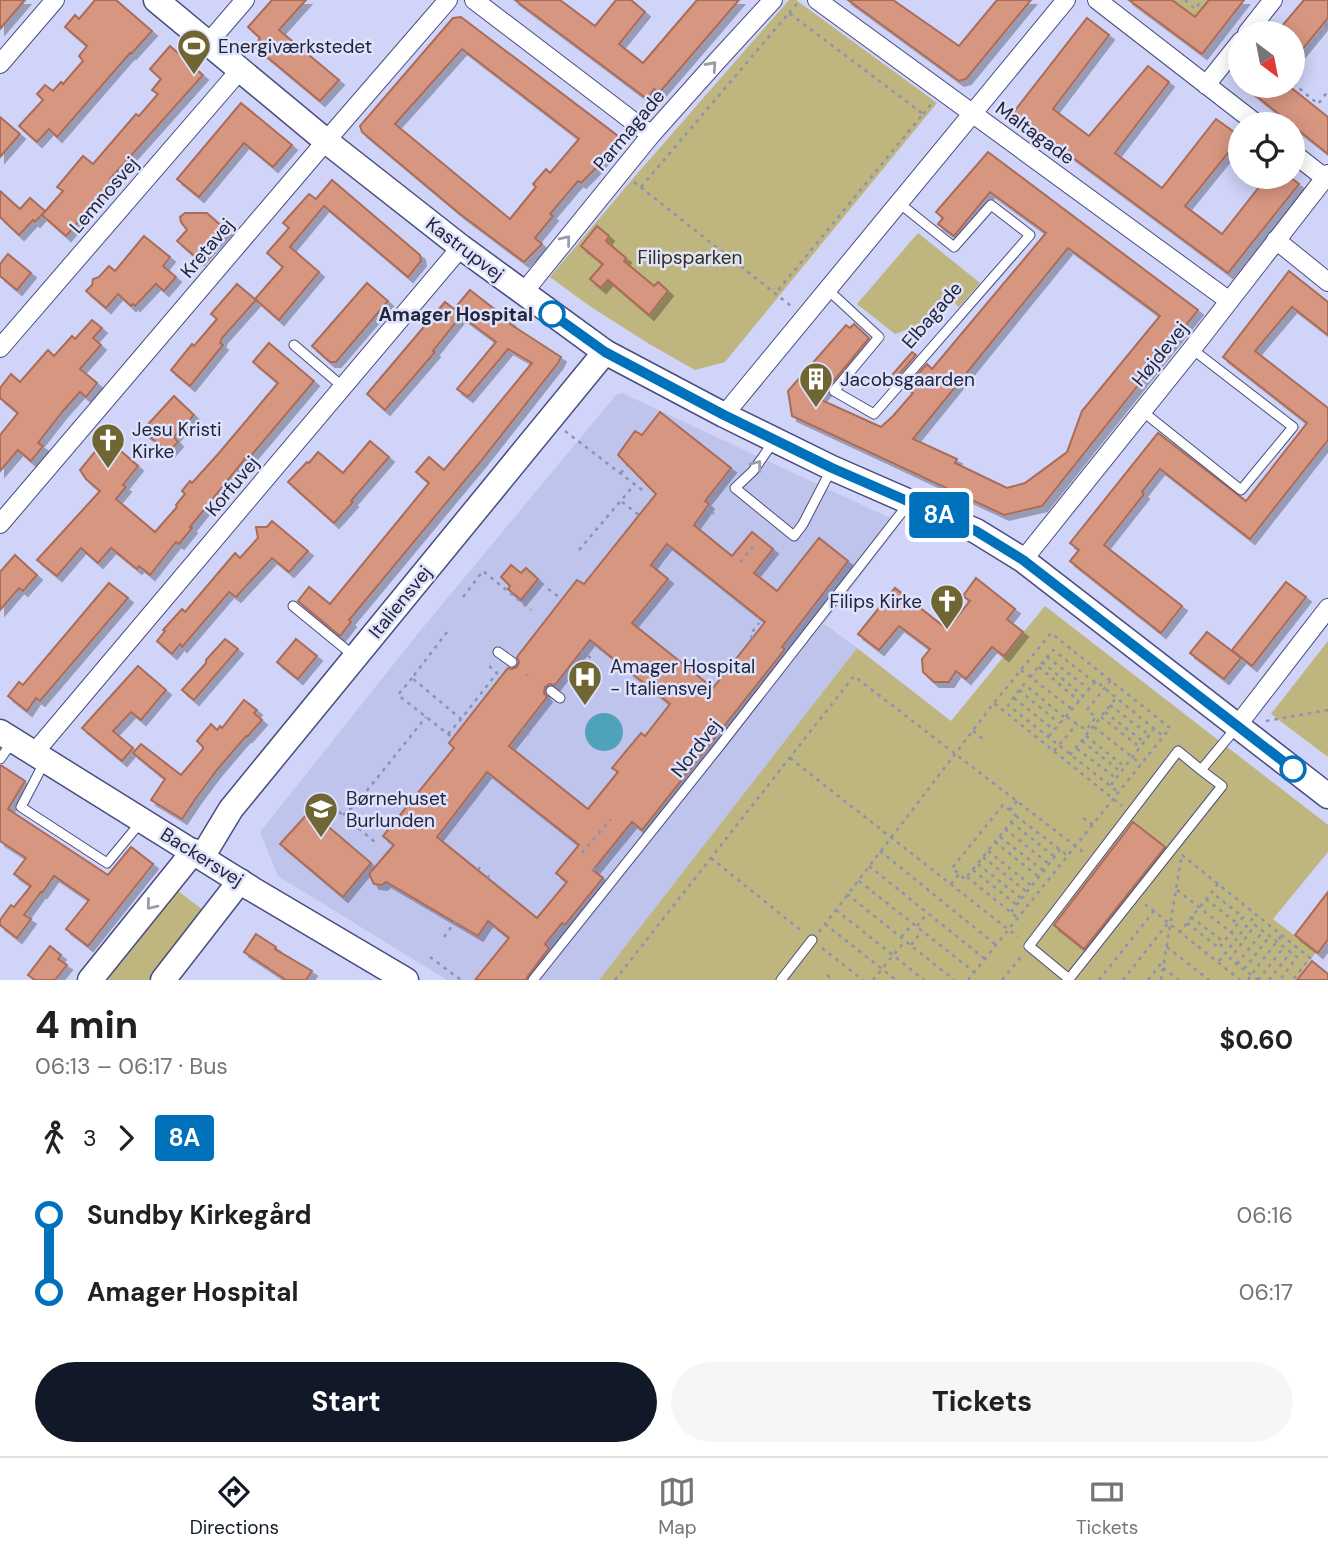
<!DOCTYPE html>
<meta charset="utf-8">
<style>
:root{--surface:#fff;--page:#f6f6f6;--text:#202124;--muted:#757577;--line:#e0e0e0;--accent:#111827}
body{margin:0;font-family:"DM Sans",sans-serif;background:var(--page);color:var(--text);height:100vh;display:flex;flex-direction:column;font-size:26px;white-space:nowrap}
*{box-sizing:border-box;margin:0}
p{font-size:23px;color:var(--muted)}
.icon{flex:none;width:38px;height:38px;fill:none;stroke:currentColor;stroke-width:2;stroke-linecap:round;stroke-linejoin:round}
.map{position:relative;height:980px;overflow:hidden}
.panel{display:flex;flex-direction:column;background:var(--surface);flex:1}
.panel>*{flex:none}
.badge{padding:0 14px;border-radius:5px;font-size:24px;line-height:46px}
.needle{width:46px;rotate:148deg}
.buttons{position:absolute;left:1228px;top:21px;display:grid;gap:14px}
.buttons a{display:grid;place-items:center;width:77px;height:77px;border-radius:50%;background:var(--surface);box-shadow:0 4px 18px #0003;font-size:35px}
.map>.badge{position:absolute;translate:-50% -50%;box-shadow:0 0 0 4px #fff}
.legs{display:flex;align-items:center;gap:10px;height:77px;padding:0 35px;font-size:23px}
.legs p{margin-inline-start:auto}
.summary{display:flex;align-items:center;justify-content:space-between;height:119px;padding:0 35px}
h1{font-size:38px;font-weight:700;line-height:52px}
.button{display:flex;gap:14px;margin-top:auto;padding:14px 35px}
.button a{flex:1;height:80px;border-radius:42px;background:var(--accent);color:#fff;font-size:28px;font-weight:700;line-height:80px;text-align:center}
.button a+a{background:var(--page);color:var(--text)}
ul{padding:0 35px;list-style:none}
li{display:flex;align-items:center;gap:24px;height:77px;font-size:26px}
li i{display:grid;place-items:center;width:10px;height:100%;margin:0 9px;background:currentColor}
li i::after{content:'';width:18px;height:18px;margin:-9px;border:5px solid;border-radius:50%;background:var(--surface)}
li p{margin-inline-start:auto}
li:first-child i{background:linear-gradient(#0000 50%,currentColor 0)}
li:last-child i{background:linear-gradient(currentColor 50%,#0000 0)}
.tabs{display:flex;justify-content:space-around;align-items:center;height:98px;border-top:2px solid var(--line);background:var(--surface);font-size:19px;color:var(--muted)}
.tabs a{display:grid;justify-items:center;gap:4px}
.tabs .current{color:var(--accent)}
.map>svg:first-child{display:block}
.built{fill:#bfc4ed}
.green{fill:#bfb57e}
.water{fill:#4ea3bb}
.building{fill:#d79680;stroke:#aa6c58;stroke-width:2;fill-rule:evenodd;filter:url(#shadow)}
.lines{fill:none;stroke-linecap:round;stroke-linejoin:round}
.lane-casing{stroke:#494c80;stroke-width:11}
.street-casing{stroke:#494c80;stroke-width:20}
.secondary-casing{stroke:#494c80;stroke-width:27}
.path{stroke:#8e92b1;stroke-width:2.5;stroke-dasharray:3.5 5;stroke-linecap:butt}
.lane{stroke:#fff;stroke-width:9}
.street{stroke:#fff;stroke-width:18}
.secondary{stroke:#fff;stroke-width:24}
.oneway{stroke:#9c9da7}
.line-1-casing{stroke:#fff;stroke-width:16}
.line-1{stroke:#0072bc;stroke-width:10}
.stop-1-dot{fill:#fff;stroke:#0072bc;stroke-width:3.5}
.labels{text-anchor:middle;dominant-baseline:central;stroke-width:5;stroke-linejoin:round;paint-order:stroke}
.poi-label{font-size:19px;fill:#23253c;stroke:#dee2fb;text-anchor:start}
.street-label{font-size:19px;fill:#23253c;stroke:#dee2fb}
.park-label{font-size:19px;fill:#363011;stroke:#dee2fb}
.stop-label{font-size:19px;font-weight:bold;fill:#23253c;stroke:#dee2fb;text-anchor:end}
</style>
<div class="map">
<svg width="1328" height="980" viewBox="0 0 1328 980">
<defs>
<filter id="shadow"><feDropShadow dx="5" dy="5" stdDeviation="0" flood-color="#0004"/></filter>
</defs>
<rect width="100%" height="100%" fill="#cfd4f8"/>
<path class="built" d="M622,393l279,130 -77,101 33,24 -258,332h-152l-169,-104 -18,-44 156,-196 200,-241z"/>
<g class="green">
<path d="M789,0h7l141,103 -212,259 -30,8 -44,-25 -60,-38 -41,-30 80,-95z"/>
<path d="M1172,0h37l-14,17z"/>
<path d="M918,233l62,50 -21,24 -12,-10c-17,24 -24,27 -52,37l-38,-30z"/>
<path d="M1045,606l283,219v27l-55,67 43,33 -20,28h-697l258,-332 94,73z"/>
<path d="M1328,641v116l-57,-43z"/>
<path d="M178,891l25,19 -54,70h-44z"/>
</g>
<circle class="water" cx="604" cy="732" r="19"/>
<g class="building">
<path d="M0,0h25l-25,29z"/>
<path d="M95,0h21l36,31 -21,23 -1,-1 -73,84 -8,-8 -12,13 -18,-16 24,-26 -6,-6 8,-9 8,6 8,-9 2,2 20,-23 -4,-5 8,-10 -22,-19 10,-12 4,4z"/>
<path d="M272,0h34l-27,30 60,50 -19,21 -66,-55 6,-8 -12,-11z"/>
<path d="M515,0h45l35,26 21,-26h15l14,12 -26,32 24,19 54,-63h42l-80,93 -5,-4 -7,10z"/>
<path d="M848,0h45l66,46 38,-46h34l-65,79 -7,2z"/>
<path d="M1129,0h43l23,17 14,-17h35l-42,54z"/>
<path d="M1304,0h24v18l-35,43v-28h-17z"/>
<path d="M461,17l157,119 -6,7 3,2 -22,26 -12,12 -3,-2 -28,33 3,2 -18,22 7,6 -18,18 -64,-48 -98,-82 -2,-6 93,-108zM462,49l117,90 -29,34 -4,-4 -13,15 3,3 -26,32 -115,-95z"/>
<path d="M1087,18l22,17 -56,74 36,27 59,-70 21,16 -54,71 47,35 54,-69 25,18 -56,69 37,28 45,-57h23l9,7 -71,89 -215,-160z"/>
<path d="M170,46l33,29 -93,104 3,2 -47,55 -24,-21 21,-24 -6,-4 26,-31 10,8 43,-50 3,2 19,-22 -6,-4 9,-11 -11,-10z"/>
<path d="M1244,86h45l39,31v37l-35,-28v-2h-2z"/>
<path d="M241,103l51,42 -19,22 -29,-24 -45,54 -22,-18z"/>
<path d="M0,117l20,17 -20,23z"/>
<path d="M988,152l210,158 -156,196 -38,9 -212,-99 -4,-25 58,-66 4,3 4,-4 15,14 -50,61 62,28 12,-11 20,-23 -7,-6 21,-23 5,5 114,-136 -56,-41 -36,44 -16,-12 5,-6 -7,-6zM1068,248l92,68 -78,95 -15,41 -42,31 -18,5 -52,-25 2,-4 -44,-20z"/>
<path d="M332,180l88,75 1,6 -13,16 -84,-71 -34,41 29,25 -40,48 -24,-21 28,-32 -16,-14 22,-25 -6,-5 26,-29 7,5z"/>
<path d="M0,191l20,18 10,-11 15,13 -10,11 -2,-2 -14,15 -19,-18z"/>
<path d="M185,213h22l19,17 -27,30 -22,-19 10,-11 -6,-8 -1,-5z"/>
<path d="M597,226l12,10 -3,5 20,17 -2,3 30,25 4,-4 10,9 -19,24 -41,-35 -7,8 -11,-9 13,-15 -22,-18z"/>
<path d="M144,236l26,21 -7,9 13,11 -12,14 -8,-7 -21,22 -2,-2 -2,2 -13,-12 -12,14 -20,-17 6,-6 1,-6 6,-2 10,-11 6,5z"/>
<path d="M8,254l23,19 -14,17 -17,-14v-12z"/>
<path d="M1289,271l39,31v33l-36,-28 -37,44 73,57v32l-78,99 -90,-70 -18,23 2,2 -40,51 78,61 -21,27 -91,-72 9,-11 -9,-7 88,-110 88,68 61,-78 -84,-66z"/>
<path d="M367,283l21,18 -52,61h-6l-18,-16z"/>
<path d="M237,284l19,16 -34,38 -2,5 3,2 -33,41 -19,-16 21,-26 2,2 23,-27 -6,-5z"/>
<path d="M470,290l41,32 -1,2 51,33 -3,6 -77,98 -132,159 2,2 -11,14 -42,-35 11,-14 21,17 99,-121 -13,-11 13,-15 15,13 88,-107 -24,-14 -40,48 -11,-8 39,-47 -35,-26 -28,35 2,1 -50,58 -18,-16 78,-92 9,7z"/>
<path d="M92,320l10,8 -9,10 8,7 -21,24 17,14 -11,14 -6,-5 -17,19 -25,32 5,3 -12,15 -13,-11 -18,21v-36l18,-22 -18,-15v-10l11,-14 9,8 28,-32 6,6 18,-20 3,3z"/>
<path d="M269,343l45,38 -64,76 -2,-2 -58,72 2,1 -13,16 -3,-2 -26,33 -11,-9 -2,3 -26,-21 -13,15 -17,-15 -24,28 -20,-16 63,-69 -14,-12 -6,-9 23,-28 12,4 23,20 -15,19 3,2 -10,12 39,33 22,-25 -1,-2 9,-11 -3,-3 8,-10 2,2 27,-30 59,-70 -25,-21z"/>
<path d="M912,352l4,3 -20,23 -4,-3z"/>
<path d="M174,396l20,19 -20,22 4,5 -9,10 -27,-21z"/>
<path d="M660,412l71,56 -26,33 4,3 -15,21 38,31 20,-24 21,17 -19,24 23,18 42,-53 29,23 -66,86 3,2 -143,181 -10,-8 -39,48 10,8 -38,47 -3,-2 -17,21 4,4 -21,28 -2,4h-51l34,-42 -21,-17 -10,15 -92,-54 -4,3 -8,-1 -5,-10 25,-29 -11,-9 71,-88 -5,-5 59,-75 4,1 5,-2 2,-5 -2,-5 60,-77 7,4 72,-90 -38,-39 17,-24 7,4zM667,544l98,78 -52,66 -81,-65 36,-44 -17,-14zM590,640l80,64 -25,32 -4,-3 -29,35 6,4 -30,37 -79,-63 38,-49 -3,-4 1,-6 4,-3 6,1zM487,772l92,73 -23,28 11,9 -30,36 -100,-81z"/>
<path d="M370,441l19,16 -38,44 2,1 -19,21 -46,-41 19,-20 2,1 9,-11 25,21z"/>
<path d="M272,521l36,30 -19,21 -17,-14 -36,39 -7,-5 -47,55 -2,-3 -8,10 -15,-13 8,-10 -2,-1 19,-21 3,3 50,-59 5,5 18,-20 -2,-11h11z"/>
<path d="M15,555l22,20 -14,16 -4,-3 -19,22v-38z"/>
<path d="M511,565l10,8 5,-5 12,11 -17,21 -13,-11 2,-3 -9,-9z"/>
<path d="M976,578l39,31 -8,10 16,13 -19,24 -12,-9 -26,32 -10,-8 -7,11h-15l-11,-10 -1,-13 8,-10 -31,-23 -20,24 -21,-16 37,-46 52,41 23,-28 -7,-5z"/>
<path d="M1286,582l20,15 -54,69 -20,-16z"/>
<path d="M109,583l19,15 -88,103 -4,-3 -9,13 -19,-15 11,-14 4,3z"/>
<path d="M1207,632l34,26 -17,21 -34,-26z"/>
<path d="M225,639l13,10 -44,51 -12,-10 24,-27v-3z"/>
<path d="M296,639l21,17 -19,23 -21,-17z"/>
<path d="M138,666l28,24 -25,30 -10,-8 -18,19 20,17 -11,13 -40,-33z"/>
<path d="M244,700l13,10 -3,3 8,7 -15,17 -1,-1 -29,34 -21,28 -14,21 -31,-19 14,-21 -32,-26 8,-9 40,31 22,-26v-2l-6,-6 14,-17 6,6 3,-4 2,2z"/>
<path d="M0,766h2l23,15 -17,28 100,66 23,-28 22,17 -65,82 -22,-17 23,-29 -35,-24 -12,17 -1,-1 -17,23 7,4 -14,19 -17,-13v-5l11,-15 3,2 17,-21 -17,-12 12,-16 -26,-17z"/>
<path d="M310,811l61,52 -28,34 -63,-53z"/>
<path d="M1133,822l32,25 -81,102 -30,-24z"/>
<path d="M1328,892v47l-10,14 -23,-18z"/>
<path d="M256,934l20,13 -1,2 37,22 -6,9h-20l-42,-28z"/>
<path d="M50,946l11,9 -3,4 9,6 -12,15h-20l-7,-5z"/>
<path d="M1312,961l16,13v6h-31z"/>
</g>
<g class="lines">
<g class="lane-casing">
<g id="lane">
<path d="M827,289l52,48 -45,54 40,23 156,-179 -39,-30 -37,42 -55,-44"/>
<path d="M294,345l49,42"/>
<path d="M1142,411l99,79 52,-63 -101,-78"/>
<path d="M774,441l-21,30 -18,17 59,48 9,-12 28,-54"/>
<path d="M293,606l61,50"/>
<path d="M498,652l14,10"/>
<path d="M551,691l9,7"/>
<path d="M0,759l13,-18"/>
<path d="M45,761l-24,46 86,56 33,-40"/>
<path d="M1201,770l21,16 -153,193 -40,-33 149,-195 23,19 35,-42"/>
<path d="M533,980l185,-232 191,-245"/>
<path d="M781,980l31,-40"/>
</g>
</g>
<g class="street-casing">
<g id="street">
<path d="M474,0l177,135"/>
<path d="M817,0l411,300"/>
<path d="M1097,0l160,124"/>
<path d="M1247,33l26,-33"/>
<path d="M208,43l37,-43"/>
<path d="M0,64l55,-64"/>
<path d="M1206,85l35,-44"/>
<path d="M1293,153l32,25"/>
<path d="M1276,240l52,42"/>
<path d="M523,293l128,-158 66,-74 56,-61"/>
<path d="M0,348l240,-278"/>
<path d="M724,415l342,-415"/>
<path d="M0,524l326,-383 122,-141"/>
<path d="M1023,560l169,-211 136,-175"/>
<path d="M1237,726l91,-118"/>
<path d="M34,753l427,-506"/>
</g>
</g>
<g class="secondary-casing">
<g id="secondary">
<path d="M156,0l170,141 135,106 144,105 119,63 108,53 144,63 47,29 305,236"/>
<path d="M0,732l252,157 154,91"/>
<path d="M202,857l29,-48 374,-457"/>
<path d="M90,980l104,-129"/>
<path d="M163,980l77,-99"/>
</g>
</g>
<g class="path">
<path d="M1185,0l10,9 7,-9"/>
<path d="M789,13l11,-13"/>
<path d="M1293,67l35,-44"/>
<path d="M1293,83l25,21 10,-13"/>
<path d="M923,114l9,-11"/>
<path d="M634,182l157,124"/>
<path d="M641,187l148,-174 134,101 -148,180"/>
<path d="M565,431l81,62"/>
<path d="M621,473l6,-8"/>
<path d="M622,502l17,13"/>
<path d="M706,508l8,6"/>
<path d="M579,550l56,-66"/>
<path d="M740,562l13,-16"/>
<path d="M548,589l14,10"/>
<path d="M463,597l20,-26 48,39"/>
<path d="M447,632l-35,46 49,41 36,-46 -9,-8"/>
<path d="M753,638l-3,-3 9,-12"/>
<path d="M581,651l11,8"/>
<path d="M1047,657l42,32"/>
<path d="M1042,662l41,34"/>
<path d="M1039,667l40,34"/>
<path d="M1021,670l52,40"/>
<path d="M527,676l1,-2"/>
<path d="M1030,677l23,-27 40,31h3l67,55"/>
<path d="M412,678l-14,17 55,43"/>
<path d="M1019,690l40,33"/>
<path d="M1014,698l40,32"/>
<path d="M1110,705l39,30"/>
<path d="M1105,712l39,30"/>
<path d="M1064,717l-40,-33 -16,21 110,87"/>
<path d="M1067,717l19,13 10,-13 -9,-7 24,-30"/>
<path d="M1101,717l39,30"/>
<path d="M1266,721l62,-11"/>
<path d="M1094,727l47,37"/>
<path d="M522,729l7,6"/>
<path d="M973,731l10,8"/>
<path d="M448,734l13,-15"/>
<path d="M1049,736l47,-55"/>
<path d="M1086,736l39,31"/>
<path d="M1082,741l39,31"/>
<path d="M1077,749l39,29"/>
<path d="M1054,751l23,-27"/>
<path d="M1070,755l46,-57"/>
<path d="M790,758l228,179"/>
<path d="M1111,785l43,-56"/>
<path d="M326,801l49,41"/>
<path d="M1010,810l-7,-5 -51,63 13,11 51,-63 -6,-6 7,-9"/>
<path d="M343,815l14,-12 69,-86"/>
<path d="M1016,816l52,40"/>
<path d="M1083,818l10,7"/>
<path d="M1011,822l44,35"/>
<path d="M1005,829l44,35"/>
<path d="M1000,837l44,34"/>
<path d="M995,842l44,35"/>
<path d="M880,851l116,94"/>
<path d="M988,851l44,35"/>
<path d="M582,853l29,-34"/>
<path d="M1182,855l128,103 -17,22"/>
<path d="M983,857l44,35"/>
<path d="M711,858l93,75"/>
<path d="M978,864l44,35"/>
<path d="M869,866l116,93"/>
<path d="M478,870l4,-6"/>
<path d="M593,870l5,-5"/>
<path d="M973,870l44,35"/>
<path d="M967,877l51,41"/>
<path d="M487,878l5,-6"/>
<path d="M859,881l115,91"/>
<path d="M951,884l8,-10"/>
<path d="M1177,890l60,47"/>
<path d="M847,894l107,86"/>
<path d="M1206,899l32,25"/>
<path d="M1145,904l95,76"/>
<path d="M836,910l88,70"/>
<path d="M1011,912l49,-62"/>
<path d="M1191,917l33,25"/>
<path d="M1187,923l32,25 24,-31 -32,-25"/>
<path d="M825,924l71,56"/>
<path d="M917,926l11,-13"/>
<path d="M819,932l175,-229 128,103"/>
<path d="M1179,933l39,-49"/>
<path d="M444,937l11,-15"/>
<path d="M901,937l12,-13"/>
<path d="M911,945l11,-14"/>
<path d="M1167,947l42,33"/>
<path d="M822,948l41,32"/>
<path d="M430,957l31,23"/>
<path d="M1219,961l37,-47"/>
<path d="M1237,964l26,-33"/>
<path d="M1163,968l16,12"/>
<path d="M1244,969l26,-33"/>
<path d="M827,975l6,5"/>
<path d="M615,980l239,-304 229,176"/>
<path d="M873,980l32,-39"/>
<path d="M968,980l202,-252 -119,-95 -57,70"/>
<path d="M1002,980l19,-23"/>
<path d="M1099,980l55,-69"/>
<path d="M1123,980l45,-57"/>
<path d="M1148,980l15,-19"/>
<path d="M1161,980l20,-121"/>
<path d="M1248,980l3,-5 31,-40"/>
<path d="M1258,980l-28,-21 25,-34 42,32 -17,23"/>
<path d="M1258,980l26,-33"/>
<path d="M1269,980l22,-28"/>
</g>
<use href="#lane" class="lane"/>
<use href="#street" class="street"/>
<use href="#secondary" class="secondary"/>
</g>
<defs><path id="oneway-chevron" d="M-2-3.5L2.5 0L-2 3.5" fill="none" stroke-width="1.6" stroke-linecap="round" stroke-linejoin="round" transform="scale(1.75)"/></defs>
<g class="oneway">
<use href="#oneway-chevron" transform="translate(712 66) rotate(-48)"/>
<use href="#oneway-chevron" transform="translate(566 240) rotate(-51)"/>
<use href="#oneway-chevron" transform="translate(757 465) rotate(-53)"/>
<use href="#oneway-chevron" transform="translate(151 905) rotate(129)"/>
</g>
<g class="lines">
<g class="line-1-casing">
<path id="line-1" d="M552,314l53,38 119,63 108,53 144,63 47,29 270,209"/>
</g>
<use href="#line-1" class="line-1"/>
</g>
<defs>
<g id="stadium-pin" transform="scale(1.75)"><path d="M0 17L-7.5 6A9.5 9.5 0 1 1 7.5 6Z" fill="#706633" stroke="#dee2fb"/><path d="M0-5a6.5 5 0 1 0 0 10a6.5 5 0 1 0 0-10ZM-3.5-1.8h7v3.6h-7Z" fill="#fff"/></g>
<g id="building-pin" transform="scale(1.75)"><path d="M0 17L-7.5 6A9.5 9.5 0 1 1 7.5 6Z" fill="#706633" stroke="#dee2fb"/><path d="M-4-6H4V6H1V3H-1V6H-4ZM-2.5-4.3h1.7v1.8h-1.7ZM.8-4.3h1.7v1.8H.8ZM-2.5-1h1.7V.8h-1.7ZM.8-1h1.7V.8H.8Z" fill="#fff"/></g>
<g id="church-pin" transform="scale(1.75)"><path d="M0 17L-7.5 6A9.5 9.5 0 1 1 7.5 6Z" fill="#706633" stroke="#dee2fb"/><path d="M-1.2-6h2.4v3.5h3.3v2.4h-3.3V6h-2.4V-.1h-3.3v-2.4h3.3Z" fill="#fff"/></g>
<g id="hospital-pin" transform="scale(1.75)"><path d="M0 17L-7.5 6A9.5 9.5 0 1 1 7.5 6Z" fill="#706633" stroke="#dee2fb"/><path d="M-5-5h3v3.5h4V-5h3V5h-3V1.5h-4V5h-3Z" fill="#fff"/></g>
<g id="school-pin" transform="scale(1.75)"><path d="M0 17L-7.5 6A9.5 9.5 0 1 1 7.5 6Z" fill="#706633" stroke="#dee2fb"/><path d="M0-5L7-2L0 1L-7-2ZM-4 1L0 2.5L4 1V4Q0 6-4 4Z" fill="#fff"/></g>
</defs>
<g fill-rule="evenodd">
<use href="#stadium-pin" x="194" y="46"/>
<use href="#building-pin" x="816" y="379"/>
<use href="#church-pin" x="108" y="440"/>
<use href="#church-pin" x="947" y="601"/>
<use href="#hospital-pin" x="585" y="677"/>
<use href="#school-pin" x="321" y="809"/>
</g>
<g class="stop-1-dot">
<circle cx="552" cy="314" r="12"/>
<circle cx="1293" cy="769" r="12"/>
</g>
<g class="labels">
<g class="poi-label">
<text x="218" y="46">Energiværkstedet</text>
<text x="840" y="379">Jacobsgaarden</text>
<text x="132" y="429">Jesu Kristi<tspan x="132" dy="22">Kirke</tspan></text>
<text x="922" y="601" text-anchor="end">Filips Kirke</text>
<text x="610" y="666">Amager Hospital<tspan x="610" dy="22">- Italiensvej</tspan></text>
<text x="346" y="798">Børnehuset<tspan x="346" dy="22">Burlunden</tspan></text>
</g>
<g class="street-label">
<text transform="translate(629 130) rotate(-50)">Parmagade</text>
<text transform="translate(1035 133) rotate(36)">Maltagade</text>
<text transform="translate(104 195) rotate(-49)">Lemnosvej</text>
<text transform="translate(207 248) rotate(-50)">Kretavej</text>
<text transform="translate(465 249) rotate(37)">Kastrupvej</text>
<text transform="translate(932 315) rotate(-49)">Elbagade</text>
<text transform="translate(1160 354) rotate(-51)">Højdevej</text>
<text transform="translate(232 486) rotate(-50)">Korfuvej</text>
<text transform="translate(400 602) rotate(-51)">Italiensvej</text>
<text transform="translate(696 748) rotate(-52)">Nordvej</text>
<text transform="translate(202 857) rotate(32)">Backersvej</text>
</g>
<g class="park-label">
<text x="690" y="257">Filipsparken</text>
</g>
<g class="stop-label">
<text x="533" y="314">Amager Hospital</text>
</g>
</g>
</svg>
<div class="buttons">
<a><svg class="needle" viewBox="-14 -14 28 28"><path d="M0-13l5 13h-10z" fill="#e53935"/><path d="M0 13l5-13h-10z" fill="#757577"/></svg></a>
<a><svg class="icon" aria-label="locate" viewBox="0 0 24 24"><circle cx="12" cy="12" r="6"/><path d="M12 2v4M12 18v4M2 12h4M18 12h4"/></svg></a>
</div>
<b class="badge" style="left:939px;top:515px;background:#0072bc;color:#fff">8A</b>
</div>
<section class="panel">
<div class="summary"><div><h1>4 min</h1><p>06:13 – 06:17 · Bus</p></div><b>$0.60</b></div>
<div class="legs"><svg class="icon" aria-label="walk" viewBox="0 0 24 24"><circle cx="13" cy="4" r="2"/><path d="M13 8l-2 6 4 7M11 14l-3 7M7 12l3-4h3l4 4"/></svg>3<svg class="icon" aria-label="forward" viewBox="0 0 24 24"><path d="M9 5l7 7-7 7"/></svg><b class="badge" style="background:#0072bc;color:#fff">8A</b></div>
<ul>
<li><i style="color:#0072bc"></i><b>Sundby Kirkegård</b><p>06:16</p></li>
<li><i style="color:#0072bc"></i><b>Amager Hospital</b><p>06:17</p></li>
</ul>
<div class="button"><a>Start</a><a>Tickets</a></div>
</section>
<nav class="tabs">
<a class="current"><svg class="icon" aria-label="directions" viewBox="0 0 24 24"><path d="M12 3l9 9-9 9-9-9zM9 14v-3h6M13 9l2 2-2 2"/></svg>Directions</a>
<a><svg class="icon" aria-label="map" viewBox="0 0 24 24"><path d="M3 6l6-2 6 2 6-2v14l-6 2-6-2-6 2zM9 4v14M15 6v14"/></svg>Map</a>
<a><svg class="icon" aria-label="tickets" viewBox="0 0 24 24"><path d="M3 7h18v10H3zM15 7v10"/></svg>Tickets</a>
</nav>
